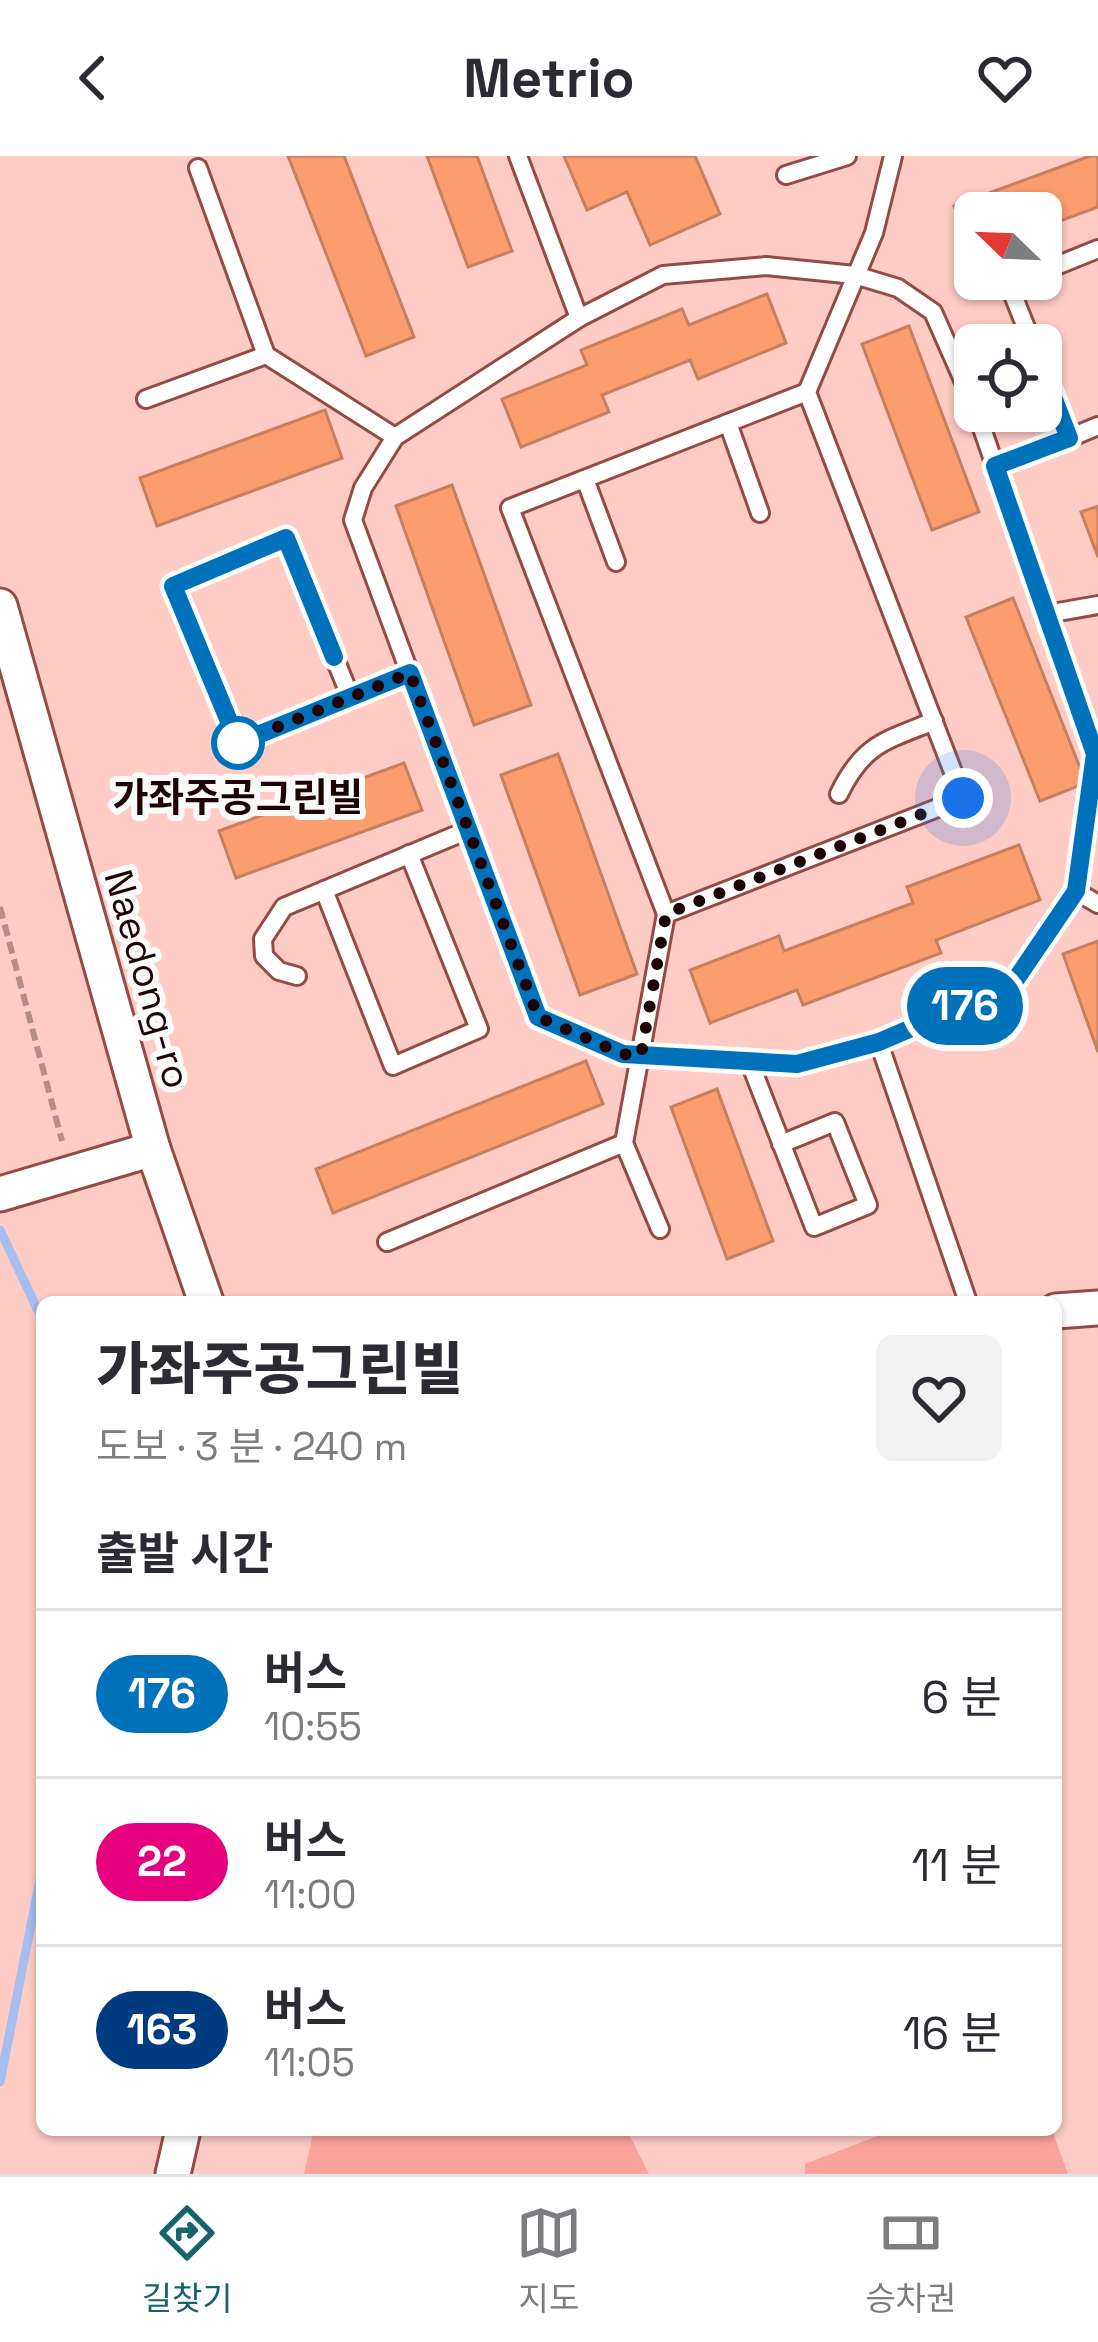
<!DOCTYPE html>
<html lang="ko">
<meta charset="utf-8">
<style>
:root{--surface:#fff;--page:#f2f2f3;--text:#2b2b33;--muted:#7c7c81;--line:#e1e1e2;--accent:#16636c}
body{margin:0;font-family:"Space Grotesk","Noto Sans KR",sans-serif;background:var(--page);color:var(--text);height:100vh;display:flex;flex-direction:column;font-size:45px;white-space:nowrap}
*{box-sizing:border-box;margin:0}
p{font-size:39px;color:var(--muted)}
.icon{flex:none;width:66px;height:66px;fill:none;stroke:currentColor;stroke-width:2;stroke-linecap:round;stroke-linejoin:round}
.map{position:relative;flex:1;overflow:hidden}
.details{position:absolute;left:36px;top:1140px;width:1026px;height:840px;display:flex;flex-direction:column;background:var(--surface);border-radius:18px;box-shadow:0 3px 9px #0004}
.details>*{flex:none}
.badge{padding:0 24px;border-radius:39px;font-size:42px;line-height:78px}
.needle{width:78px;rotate:293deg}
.tools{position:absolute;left:954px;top:36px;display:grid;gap:24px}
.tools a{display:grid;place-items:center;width:108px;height:108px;border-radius:18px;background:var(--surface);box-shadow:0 3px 9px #0004;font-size:60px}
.you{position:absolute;width:60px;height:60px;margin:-30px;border:9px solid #fff;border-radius:50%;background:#1a73e8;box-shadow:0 0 0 18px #1a73e833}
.map>.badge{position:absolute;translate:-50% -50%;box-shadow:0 0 0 6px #fff}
h2{padding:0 60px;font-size:45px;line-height:108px}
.round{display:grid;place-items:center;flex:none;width:126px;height:126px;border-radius:18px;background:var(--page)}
.overview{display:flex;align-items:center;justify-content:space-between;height:204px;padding:0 60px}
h1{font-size:57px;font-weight:800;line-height:90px}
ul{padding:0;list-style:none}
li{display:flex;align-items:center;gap:36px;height:168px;padding:0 60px;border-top:3px solid var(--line)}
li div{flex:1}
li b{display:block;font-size:45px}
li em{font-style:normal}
li .badge{min-width:132px;font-weight:700;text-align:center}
header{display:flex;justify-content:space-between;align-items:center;height:156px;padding:0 60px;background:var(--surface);font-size:54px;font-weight:800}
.menu{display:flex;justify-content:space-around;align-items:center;height:168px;border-top:3px solid var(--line);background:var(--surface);font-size:33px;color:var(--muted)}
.menu a{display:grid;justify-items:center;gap:6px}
.menu .selected{color:var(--accent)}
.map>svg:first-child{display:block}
.green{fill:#f9a39b}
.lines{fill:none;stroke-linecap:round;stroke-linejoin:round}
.stream{stroke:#a6bdf0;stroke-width:9}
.building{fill:#fc9d6f;stroke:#c6805f;stroke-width:3}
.service-casing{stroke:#944b46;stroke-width:22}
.minor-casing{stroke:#944b46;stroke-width:39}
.path{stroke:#b78c88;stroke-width:6;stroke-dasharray:12 6;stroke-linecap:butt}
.service{stroke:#fff;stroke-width:16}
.minor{stroke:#fff;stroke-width:33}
.line-casing{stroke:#fff;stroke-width:27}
.line{stroke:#0072bc;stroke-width:18}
.walk{stroke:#1d0303;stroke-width:12;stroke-dasharray:0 21.6}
.stop-dot{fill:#fff;stroke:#0072bc;stroke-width:6}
.labels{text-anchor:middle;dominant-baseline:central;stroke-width:12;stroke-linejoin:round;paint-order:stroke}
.stop-label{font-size:39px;font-weight:bold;fill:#1d0303;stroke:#fafafa}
.street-label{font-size:39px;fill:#1d0303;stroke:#fafafa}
</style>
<header><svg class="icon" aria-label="back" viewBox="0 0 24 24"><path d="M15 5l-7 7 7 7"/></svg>Metrio<svg class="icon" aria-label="heart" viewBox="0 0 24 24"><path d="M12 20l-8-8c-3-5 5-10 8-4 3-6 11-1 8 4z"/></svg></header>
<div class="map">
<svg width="1098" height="2018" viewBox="0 0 1098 2018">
<rect width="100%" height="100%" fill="#fecbc5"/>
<g class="green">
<path d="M314,1974h313l22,44h-345z"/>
<path d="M893,1974h159l16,44h-263v-10z"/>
</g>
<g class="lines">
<g class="stream">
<path d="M0,1074l42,89"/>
<path d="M0,1926l42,-213"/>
</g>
</g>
<g class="building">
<path d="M288,0h56l70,181 -48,19z"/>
<path d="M427,0h50l35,95 -44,16z"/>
<path d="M564,0h131l25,58 -70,31 -23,-53 -40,18z"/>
<path d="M1090,0h8v51l-57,21v-15h-66l-3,40 -18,-47z"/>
<path d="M767,138l19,49 -88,36 -8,-19 -88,35 7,17 -88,35 -19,-48 85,-34 -6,-15 101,-41 7,16z"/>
<path d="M909,170l70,186 -47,18 -70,-186z"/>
<path d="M325,254l17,48 -185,68 -17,-48z"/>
<path d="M452,329l79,220 -57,20 -78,-219z"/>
<path d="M1098,350v51l-17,-45z"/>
<path d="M1013,442l73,185 -46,18 -74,-184z"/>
<path d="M558,598l79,220 -57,21 -79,-220z"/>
<path d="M404,607l18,47 -186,68 -17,-47z"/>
<path d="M1019,689l21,55 -104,40 5,13 -138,52 -6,-15 -87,33 -20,-53 89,-34 5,15 129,-48 -6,-16z"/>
<path d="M1098,785v111l-35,-98z"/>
<path d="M586,905l17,43 -270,109 -17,-44z"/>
<path d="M717,933l56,152 -46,18 -56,-152z"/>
</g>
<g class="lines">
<g class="service-casing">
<g id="service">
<path d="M518,0l61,162"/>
<path d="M786,19l61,-19"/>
<path d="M1041,116l57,-23"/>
<path d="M1024,123l-15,6 24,60"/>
<path d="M266,199l129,82"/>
<path d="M1041,210l28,72 29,-12"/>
<path d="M807,236l-297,116 156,406 297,-116 -156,-406 67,-159 19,-77"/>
<path d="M146,243l120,-44 -68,-187"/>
<path d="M728,267l32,90"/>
<path d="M995,310l74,-28"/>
<path d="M585,323l31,83"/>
<path d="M286,382l64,158 -113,47 -64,-158z"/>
<path d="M1047,458l51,-9"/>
<path d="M350,540l60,-23"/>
<path d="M839,638c24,-50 46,-53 95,-73"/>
<path d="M324,734l69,176 86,-37 -70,-175"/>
<path d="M1076,735l22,13"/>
<path d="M297,820l-18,-5 -15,-15 -1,-17 21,-32 184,-77"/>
<path d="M879,887l-82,21 -98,-4 -76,-6 -86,-37 -184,-497 10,-32 32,-51 184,-119 84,-43 103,-9 89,9 43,13 35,24 42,95"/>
<path d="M750,907l64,164 54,-22 -33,-83 -54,22"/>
<path d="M624,987l42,-229"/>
<path d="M387,1086l237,-99 36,86"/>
<path d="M968,1146l-89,-259 134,-58 63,-94 17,-94 2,-43 -119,-343"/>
</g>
</g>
<g class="minor-casing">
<g id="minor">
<path d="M0,450l153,543 53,153"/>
<path d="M0,1038l153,-45"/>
<path d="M1056,1155l42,-3"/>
<path d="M173,2018l10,-44"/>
</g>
</g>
<path class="path" d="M0,751l62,234"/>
<use href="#service" class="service"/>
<use href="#minor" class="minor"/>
</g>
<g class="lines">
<g class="line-casing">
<path id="line" d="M334,501l-48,-119 -113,48 65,157 172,-70 128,344 85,37 174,10 82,-22 133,-57 64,-94 19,-137 -100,-288 74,-28 -28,-72"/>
</g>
<use href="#line" class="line"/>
<path class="walk" d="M238,587l172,-70 128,344 85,37 18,1 25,-141 297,-116"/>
</g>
<circle class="stop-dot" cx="238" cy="587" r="24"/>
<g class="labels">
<g class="stop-label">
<text x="238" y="641">가좌주공그린빌</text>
</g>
<g class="street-label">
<text transform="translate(148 823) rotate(74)">Naedong-ro</text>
</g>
</g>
</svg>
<div class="tools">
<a><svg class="needle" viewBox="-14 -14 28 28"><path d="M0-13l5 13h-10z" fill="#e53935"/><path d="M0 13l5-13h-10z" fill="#7c7c81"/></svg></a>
<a><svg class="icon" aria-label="locate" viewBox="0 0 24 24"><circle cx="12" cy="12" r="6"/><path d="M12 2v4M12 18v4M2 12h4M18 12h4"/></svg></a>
</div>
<div class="you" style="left:963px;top:642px"></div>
<b class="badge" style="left:965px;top:850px;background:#0072bc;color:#fff">176</b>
<section class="details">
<div class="overview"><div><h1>가좌주공그린빌</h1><p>도보 · 3 분 · 240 m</p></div><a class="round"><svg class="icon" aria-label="heart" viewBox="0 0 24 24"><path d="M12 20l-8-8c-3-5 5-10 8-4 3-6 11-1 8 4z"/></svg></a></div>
<h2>출발 시간</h2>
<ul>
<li><span class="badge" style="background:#0072bc;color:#fff">176</span><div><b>버스</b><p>10:55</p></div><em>6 분</em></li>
<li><span class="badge" style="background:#e6007e;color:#fff">22</span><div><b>버스</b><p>11:00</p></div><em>11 분</em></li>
<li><span class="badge" style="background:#003b80;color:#fff">163</span><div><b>버스</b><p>11:05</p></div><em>16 분</em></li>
</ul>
</section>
</div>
<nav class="menu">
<a class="selected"><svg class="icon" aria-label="directions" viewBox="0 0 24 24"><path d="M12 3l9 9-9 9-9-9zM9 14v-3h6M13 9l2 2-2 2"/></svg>길찾기</a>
<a><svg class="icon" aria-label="map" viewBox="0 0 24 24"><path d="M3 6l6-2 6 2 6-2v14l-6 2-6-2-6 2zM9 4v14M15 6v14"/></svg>지도</a>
<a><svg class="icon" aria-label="tickets" viewBox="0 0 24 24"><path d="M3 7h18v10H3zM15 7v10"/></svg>승차권</a>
</nav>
